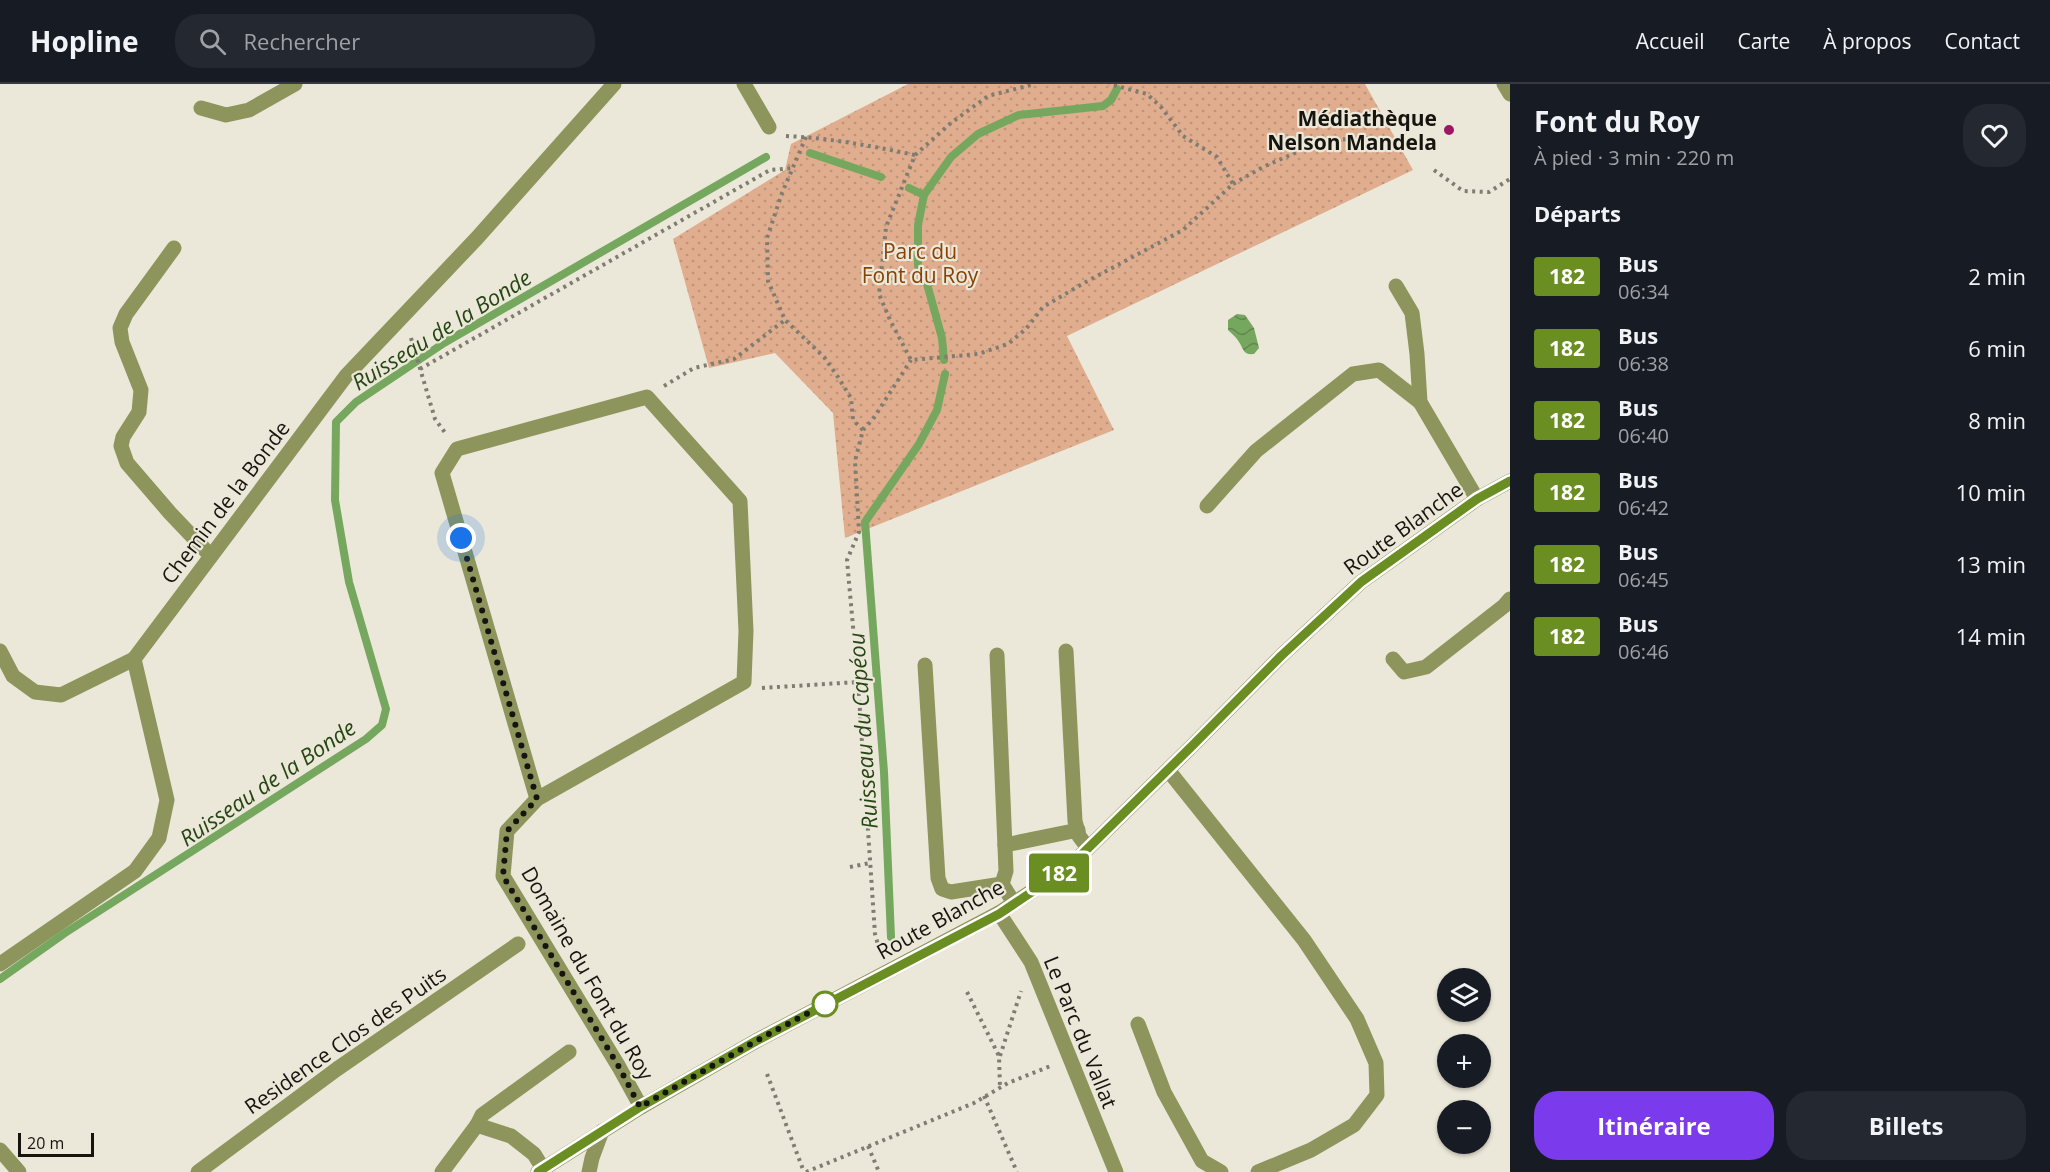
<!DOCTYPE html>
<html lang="fr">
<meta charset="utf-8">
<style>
:root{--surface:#171b24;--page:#242831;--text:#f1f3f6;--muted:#9ea1a6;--line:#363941;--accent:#7c3aed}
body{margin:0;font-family:"Open Sans",sans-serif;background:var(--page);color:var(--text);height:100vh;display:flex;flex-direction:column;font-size:22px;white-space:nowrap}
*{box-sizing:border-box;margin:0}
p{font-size:20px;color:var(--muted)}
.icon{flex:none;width:33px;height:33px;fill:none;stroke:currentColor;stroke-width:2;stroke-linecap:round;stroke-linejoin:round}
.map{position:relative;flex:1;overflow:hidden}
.side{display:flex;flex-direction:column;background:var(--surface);width:540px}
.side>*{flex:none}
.badge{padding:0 12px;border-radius:4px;font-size:21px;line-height:39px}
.tools{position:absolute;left:1437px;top:884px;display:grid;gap:12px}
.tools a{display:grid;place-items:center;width:54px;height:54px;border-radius:50%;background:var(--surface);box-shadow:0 2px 4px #0004;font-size:30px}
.scale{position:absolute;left:18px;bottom:15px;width:76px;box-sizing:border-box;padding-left:6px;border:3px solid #16140f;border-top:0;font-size:16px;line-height:21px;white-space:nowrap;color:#16140f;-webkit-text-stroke:4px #ece8d9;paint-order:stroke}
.you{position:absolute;width:30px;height:30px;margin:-15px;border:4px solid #fff;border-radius:50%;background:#1a73e8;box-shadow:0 0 0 9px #1a73e833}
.map>.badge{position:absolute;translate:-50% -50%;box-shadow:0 0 0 3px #fff}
h2{padding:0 24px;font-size:22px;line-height:54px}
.round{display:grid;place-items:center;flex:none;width:63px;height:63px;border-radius:24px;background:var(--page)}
.headline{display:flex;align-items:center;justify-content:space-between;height:102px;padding:0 24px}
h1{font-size:28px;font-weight:700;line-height:45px}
.button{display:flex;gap:12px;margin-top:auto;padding:12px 24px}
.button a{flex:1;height:69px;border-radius:24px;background:var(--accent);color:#fff;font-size:24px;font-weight:700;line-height:69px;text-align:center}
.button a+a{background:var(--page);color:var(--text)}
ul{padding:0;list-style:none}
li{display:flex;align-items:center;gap:18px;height:72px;padding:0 24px}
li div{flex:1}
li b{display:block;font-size:22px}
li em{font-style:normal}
li .badge{min-width:66px;font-weight:700;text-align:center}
header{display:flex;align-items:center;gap:36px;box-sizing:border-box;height:84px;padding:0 30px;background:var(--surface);border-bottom:2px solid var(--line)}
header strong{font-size:28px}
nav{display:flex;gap:33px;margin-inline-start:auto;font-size:21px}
.search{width:420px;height:54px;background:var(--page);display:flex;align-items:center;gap:15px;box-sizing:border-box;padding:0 21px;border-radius:24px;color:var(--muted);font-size:22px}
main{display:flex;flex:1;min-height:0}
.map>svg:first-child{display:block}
.grass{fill:url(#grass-dots)}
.water{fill:url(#water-waves)}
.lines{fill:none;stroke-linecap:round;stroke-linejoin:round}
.stream{stroke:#76a75f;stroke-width:8}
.path{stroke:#7f7c72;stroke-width:4;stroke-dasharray:3 4.5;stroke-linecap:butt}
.service{stroke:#8d955d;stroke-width:15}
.minor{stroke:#8d955d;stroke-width:15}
.tertiary{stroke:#8d955d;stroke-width:15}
.line-casing{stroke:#fff;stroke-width:14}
.line{stroke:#6b8e23;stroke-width:9}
.walk{stroke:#16140f;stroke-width:6;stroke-dasharray:0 10.8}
.poi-dot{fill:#9c1667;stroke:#ece8d9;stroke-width:2}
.stop-dot{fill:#fff;stroke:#6b8e23;stroke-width:3}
.labels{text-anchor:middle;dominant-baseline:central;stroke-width:4.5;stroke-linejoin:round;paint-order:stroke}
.poi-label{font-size:21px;font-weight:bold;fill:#16140f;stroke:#ece8d9;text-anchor:end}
.park-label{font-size:21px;fill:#884205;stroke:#ece8d9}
.street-label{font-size:21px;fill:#16140f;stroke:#ece8d9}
.water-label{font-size:22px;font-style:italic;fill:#264614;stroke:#ece8d9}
</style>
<header>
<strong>Hopline</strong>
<div class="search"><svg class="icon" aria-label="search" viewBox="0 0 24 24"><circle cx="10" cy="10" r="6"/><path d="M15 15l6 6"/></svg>Rechercher</div>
<nav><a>Accueil</a><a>Carte</a><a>À propos</a><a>Contact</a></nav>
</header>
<main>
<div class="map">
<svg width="1510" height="1088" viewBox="0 0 1510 1088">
<defs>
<pattern id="grass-dots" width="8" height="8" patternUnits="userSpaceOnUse" patternTransform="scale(1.5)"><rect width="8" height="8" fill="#e0ad8e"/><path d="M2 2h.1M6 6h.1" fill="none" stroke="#bf9479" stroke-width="1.8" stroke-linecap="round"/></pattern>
<pattern id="water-waves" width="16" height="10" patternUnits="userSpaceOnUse" patternTransform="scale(1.5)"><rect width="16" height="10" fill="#76a75f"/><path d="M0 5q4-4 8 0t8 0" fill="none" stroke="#60874d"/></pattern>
</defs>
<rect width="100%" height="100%" fill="#ece8d9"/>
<path class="grass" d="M908,0h457l48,86 -346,166 47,94 -269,108 -12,-125 -58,-60 -66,15 -36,-129 112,-69 6,-26z"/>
<path class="water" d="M1237,230l8,1 9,13 5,20 -5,6c-11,1 -10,-4 -15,-12 -2,-4 -7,-8 -11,-12v-10z"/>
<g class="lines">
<g class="stream">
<path d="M810,69l71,24"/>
<path d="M909,104l15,7"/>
<path d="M944,276l-2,-22 -15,-54 -9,-19v-40l6,-30 27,-38 27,-23 41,-19 84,-9 8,-6 6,-11"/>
<path d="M891,853l-7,-165 -19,-250 54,-78 18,-34 8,-36"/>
<path d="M0,895l65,-46 301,-194 16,-14 4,-16 -37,-127 -14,-82 1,-78 20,-20 88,-59 322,-186"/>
</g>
<g class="path">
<path d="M786,52c44,2 86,10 129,19l-29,72 -7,67 11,26 21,40 67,-6 30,-10 18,-15 17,-22 41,-24 99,-53 50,-46 -16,-27 -34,-21 -22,-29 -14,-13 -38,-10"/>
<path d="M806,53l-24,56 -15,45 1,43 17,39 39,37 14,20 13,21 2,22 10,10 -8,31 4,71 -12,28 11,122 17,252 5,18"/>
<path d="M915,71l36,-32 37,-27 47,-12"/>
<path d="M1434,86l29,21 26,1 21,-13"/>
<path d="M1233,100l30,-17 59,-26 41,-3 37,4"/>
<path d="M411,254l24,81 11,15"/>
<path d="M420,285l350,-199 23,-2"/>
<path d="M664,302l30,-18 40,-9 51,-39"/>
<path d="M863,346l10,-11 38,-59"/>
<path d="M762,604l96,-6"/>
<path d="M850,783l20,-4"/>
<path d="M967,908l32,64 1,32"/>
<path d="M1000,972l21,-65"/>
<path d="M767,990l37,98"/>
<path d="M984,1012l33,76"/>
<path d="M868,1062l11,26"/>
<path d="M806,1088l168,-69 34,-20 45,-18"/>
</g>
<g class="service">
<path d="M744,0l25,43"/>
<path d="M1504,0l6,10"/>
<path d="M174,164l-48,66 -6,14 2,14 19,48 -2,22 -16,25 -2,9 6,17 43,50 41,43"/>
<path d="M1396,202l16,27 5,41 3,48 57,97"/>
<path d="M1207,422l49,-55 97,-77 26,-4 41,32"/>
<path d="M1066,567l9,170 4,15 9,12"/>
<path d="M997,571l9,216 -4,13"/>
<path d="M925,581l13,213 4,11 9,3 51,-8 12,19"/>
<path d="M1168,686l136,170 53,79 19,44 1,32 -23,30 -43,25 -53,22"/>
<path d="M1005,761l73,-15"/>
<path d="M1138,940l26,68 38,69 19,11"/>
</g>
<g class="minor">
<path d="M201,24l25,7 23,-5 46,-26"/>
<path d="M0,567l13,25 22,16 26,3 73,-36"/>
<path d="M1393,575l11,13 22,-5 78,-61 6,-7"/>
<path d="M537,715l-95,-326 15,-24 190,-52 93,104 6,130 -2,51 -207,117 -30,32 -4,45 116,191 22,40"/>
<path d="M999,829l32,49 85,210"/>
<path d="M0,880l135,-93 24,-33 8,-38 -33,-141 212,-283 131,-138 137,-154"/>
<path d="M0,1066l19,22"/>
<path d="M198,1088l139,-103 181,-125"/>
<path d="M442,1088l35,-47"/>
<path d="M545,1088l-11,-18 -23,-18 -34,-11 5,-10 87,-63"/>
<path d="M589,1088l3,-14 10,-27"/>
</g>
<path class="tertiary" d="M538,1088l103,-65 115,-66 243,-128 70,-46 124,-122 88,-89 80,-74 116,-83 33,-18"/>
</g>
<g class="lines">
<g class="line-casing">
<path id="line" d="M538,1088l102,-65 116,-66 243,-127 70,-47 124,-122 88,-89 80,-74 116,-83 33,-18"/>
</g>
<use href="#line" class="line"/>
<path class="walk" d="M461,454l76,261 -30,32 -4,45 116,191 21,40 116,-66 69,-37"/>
</g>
<circle class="poi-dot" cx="1449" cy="46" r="6"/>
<circle class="stop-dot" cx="825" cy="920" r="12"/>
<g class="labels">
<g class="poi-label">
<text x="1437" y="34">Médiathèque<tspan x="1437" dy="24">Nelson Mandela</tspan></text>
</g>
<g class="park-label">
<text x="920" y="167">Parc du<tspan x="920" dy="24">Font du Roy</tspan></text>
</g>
<g class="street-label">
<text transform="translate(225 418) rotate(-53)">Chemin de la Bonde</text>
<text transform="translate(1403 444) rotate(-36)">Route Blanche</text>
<text transform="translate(940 835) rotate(-29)">Route Blanche</text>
<text transform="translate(588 889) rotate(60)">Domaine du Font du Roy</text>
<text transform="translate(1081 948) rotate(68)">Le Parc du Vallat</text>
<text transform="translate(345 956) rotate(-35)">Residence Clos des Puits</text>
</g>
<g class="water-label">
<text transform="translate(441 245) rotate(-32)">Ruisseau de la Bonde</text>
<text transform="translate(862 647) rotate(-94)">Ruisseau du Capéou</text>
<text transform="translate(267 698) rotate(-34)">Ruisseau de la Bonde</text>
</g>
</g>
</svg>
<div class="tools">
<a><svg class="icon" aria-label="layers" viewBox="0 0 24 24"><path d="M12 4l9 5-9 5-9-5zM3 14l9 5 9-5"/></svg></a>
<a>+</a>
<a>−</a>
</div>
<div class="scale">20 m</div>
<div class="you" style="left:461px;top:454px"></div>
<b class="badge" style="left:1059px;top:789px;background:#6b8e23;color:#fff">182</b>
</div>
<section class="side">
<div class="headline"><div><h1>Font du Roy</h1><p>À pied · 3 min · 220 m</p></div><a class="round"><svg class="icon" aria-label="heart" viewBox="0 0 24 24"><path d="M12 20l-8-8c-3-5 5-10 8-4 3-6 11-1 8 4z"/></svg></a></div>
<h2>Départs</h2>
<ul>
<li><span class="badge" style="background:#6b8e23;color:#fff">182</span><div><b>Bus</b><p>06:34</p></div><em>2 min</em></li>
<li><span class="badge" style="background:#6b8e23;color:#fff">182</span><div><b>Bus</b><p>06:38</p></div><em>6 min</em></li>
<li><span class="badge" style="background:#6b8e23;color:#fff">182</span><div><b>Bus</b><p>06:40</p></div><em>8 min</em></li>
<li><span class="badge" style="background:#6b8e23;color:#fff">182</span><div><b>Bus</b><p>06:42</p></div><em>10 min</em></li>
<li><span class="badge" style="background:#6b8e23;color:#fff">182</span><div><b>Bus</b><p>06:45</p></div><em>13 min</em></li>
<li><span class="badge" style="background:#6b8e23;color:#fff">182</span><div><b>Bus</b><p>06:46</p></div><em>14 min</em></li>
</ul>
<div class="button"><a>Itinéraire</a><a>Billets</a></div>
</section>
</main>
